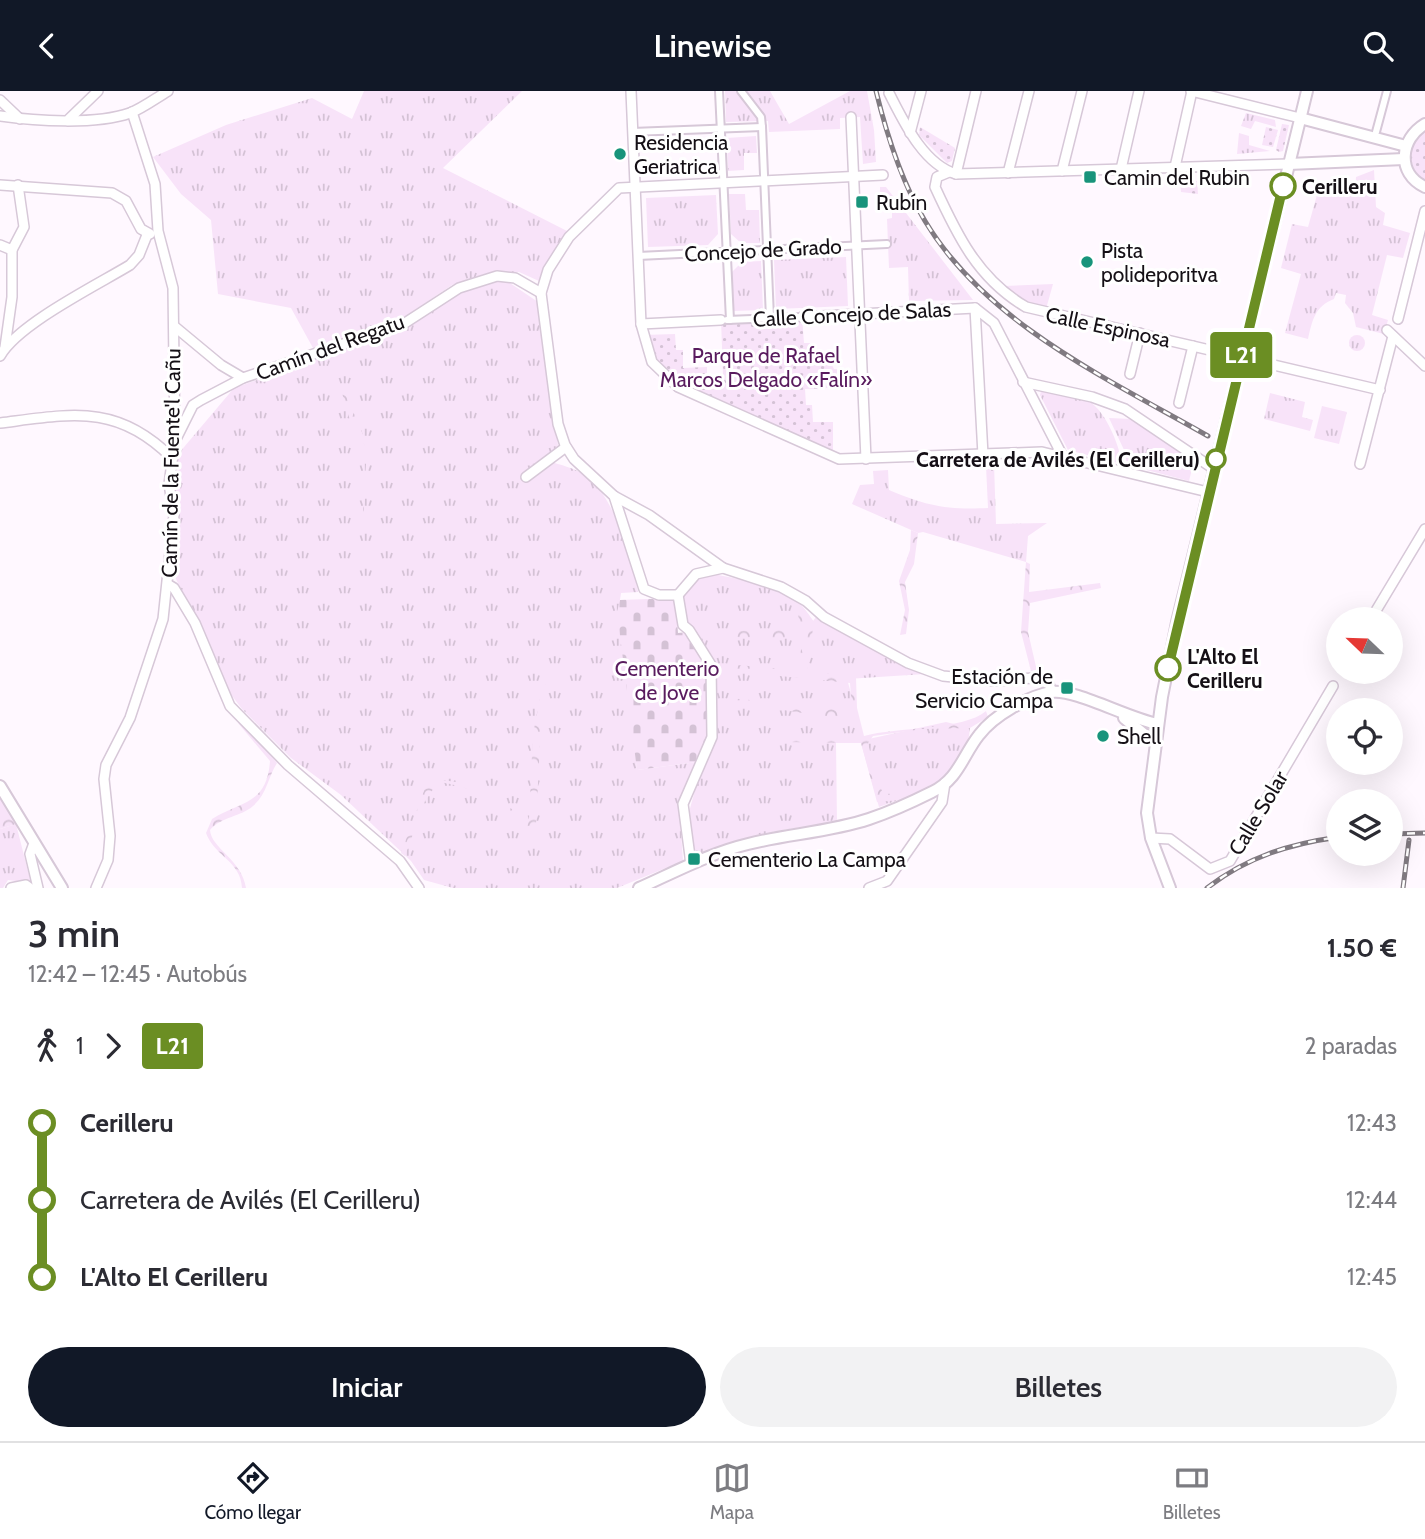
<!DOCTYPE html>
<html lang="es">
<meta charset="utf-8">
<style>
:root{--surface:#fff;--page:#f2f2f3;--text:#2b2b33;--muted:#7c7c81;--line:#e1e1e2;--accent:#111827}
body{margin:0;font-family:Cabin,sans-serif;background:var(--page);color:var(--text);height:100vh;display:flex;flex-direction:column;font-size:26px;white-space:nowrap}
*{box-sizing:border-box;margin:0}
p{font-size:23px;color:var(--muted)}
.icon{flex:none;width:38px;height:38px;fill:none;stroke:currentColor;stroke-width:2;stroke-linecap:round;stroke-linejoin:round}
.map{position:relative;height:797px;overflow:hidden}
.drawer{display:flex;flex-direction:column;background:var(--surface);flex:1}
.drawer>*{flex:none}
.badge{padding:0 14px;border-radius:5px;font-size:24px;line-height:46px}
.needle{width:46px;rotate:293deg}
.buttons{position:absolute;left:1326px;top:516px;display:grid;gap:14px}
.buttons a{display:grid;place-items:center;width:77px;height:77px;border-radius:50%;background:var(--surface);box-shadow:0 7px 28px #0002;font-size:35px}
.map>.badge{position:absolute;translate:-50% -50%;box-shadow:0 0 0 4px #fff}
.legs{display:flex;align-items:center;gap:10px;height:77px;padding:0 28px;font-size:23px}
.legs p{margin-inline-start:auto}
.summary{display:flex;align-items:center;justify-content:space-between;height:119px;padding:0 28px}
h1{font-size:38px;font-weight:600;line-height:52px}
.primary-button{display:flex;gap:14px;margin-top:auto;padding:14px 28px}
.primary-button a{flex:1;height:80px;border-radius:42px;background:var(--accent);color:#fff;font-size:28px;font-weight:600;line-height:80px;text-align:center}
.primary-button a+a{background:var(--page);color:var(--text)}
ul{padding:0 28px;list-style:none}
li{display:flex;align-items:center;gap:24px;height:77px;font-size:26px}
li i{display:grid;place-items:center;width:10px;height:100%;margin:0 9px;background:currentColor}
li i::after{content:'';width:18px;height:18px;margin:-9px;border:5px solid;border-radius:50%;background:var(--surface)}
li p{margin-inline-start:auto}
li:first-child i{background:linear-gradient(#0000 50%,currentColor 0)}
li:last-child i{background:linear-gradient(currentColor 50%,#0000 0)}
header{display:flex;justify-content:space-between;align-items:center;height:91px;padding:0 28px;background:var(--accent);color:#fff;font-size:32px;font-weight:600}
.tabs{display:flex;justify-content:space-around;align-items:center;height:98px;border-top:2px solid var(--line);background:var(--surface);font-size:19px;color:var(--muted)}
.tabs a{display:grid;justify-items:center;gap:4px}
.tabs .on{color:var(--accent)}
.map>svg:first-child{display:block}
.grass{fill:url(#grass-tufts)}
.forest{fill:url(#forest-crowns)}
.cemetery{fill:url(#cemetery-stones)}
.park{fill:url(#park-dots)}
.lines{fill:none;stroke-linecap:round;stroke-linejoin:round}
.pedestrian-casing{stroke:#d7c8d8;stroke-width:10}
.minor-casing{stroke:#d7c8d8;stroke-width:12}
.tertiary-casing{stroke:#d7c8d8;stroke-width:14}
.pedestrian{stroke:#fff;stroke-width:6}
.minor{stroke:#fff;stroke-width:9}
.tertiary{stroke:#fff;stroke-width:10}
.rail-casing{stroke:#807a81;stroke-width:5}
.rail{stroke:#fff;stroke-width:2.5;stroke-dasharray:8;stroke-linecap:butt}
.line-1-casing{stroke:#fff;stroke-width:16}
.line-1{stroke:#6b8e23;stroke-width:10}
.poi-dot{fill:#18947b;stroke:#fff;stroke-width:2.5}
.stop-1-dot{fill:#fff;stroke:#6b8e23;stroke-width:3.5}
.labels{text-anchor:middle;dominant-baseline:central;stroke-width:6;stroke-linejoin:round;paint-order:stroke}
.poi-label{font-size:21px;fill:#151016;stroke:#fff;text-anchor:start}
.stop-label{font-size:21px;font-weight:bold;fill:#151016;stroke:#fff;text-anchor:start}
.street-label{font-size:21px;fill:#151016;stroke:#fff}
.park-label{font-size:21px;fill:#591b5e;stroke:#fff}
</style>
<header><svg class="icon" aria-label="back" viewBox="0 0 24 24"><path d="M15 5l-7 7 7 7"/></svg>Linewise<svg class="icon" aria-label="search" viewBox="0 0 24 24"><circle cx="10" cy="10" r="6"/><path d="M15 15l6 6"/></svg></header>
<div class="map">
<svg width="1425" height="797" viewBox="0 0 1425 797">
<defs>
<pattern id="grass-tufts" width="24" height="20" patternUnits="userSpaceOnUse" patternTransform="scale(1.75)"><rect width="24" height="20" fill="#f8e3f9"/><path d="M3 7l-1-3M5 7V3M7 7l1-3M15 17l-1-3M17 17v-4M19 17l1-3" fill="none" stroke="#d4c2d5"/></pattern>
<pattern id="forest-crowns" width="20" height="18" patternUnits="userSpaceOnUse" patternTransform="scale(1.75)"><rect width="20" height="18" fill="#f8e3f9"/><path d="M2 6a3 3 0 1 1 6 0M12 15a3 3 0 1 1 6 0" fill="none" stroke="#d4c2d5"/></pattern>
<pattern id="cemetery-stones" width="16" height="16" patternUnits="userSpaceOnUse" patternTransform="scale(1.75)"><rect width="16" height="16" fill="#f8e3f9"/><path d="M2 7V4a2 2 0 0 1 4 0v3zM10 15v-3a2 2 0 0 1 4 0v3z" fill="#d4c2d5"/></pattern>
<pattern id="park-dots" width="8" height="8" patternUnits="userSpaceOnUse" patternTransform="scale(1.75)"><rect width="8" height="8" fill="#f8e3f9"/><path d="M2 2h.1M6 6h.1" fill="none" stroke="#d4c2d5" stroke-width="1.8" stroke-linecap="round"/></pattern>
</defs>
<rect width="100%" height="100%" fill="#fff8ff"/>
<g class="grass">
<path d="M364,0h158l-79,77 126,64 -30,49 -20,-9 -35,2 -32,11 -46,31 -93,32 -22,-40 -73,-14 -7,-74 -30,-26 -28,-37 73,-32 86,-27 40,21z"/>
<path d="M725,0h45l19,33 61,-33h17l7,39 2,32 -13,2 -3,-47 -20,1v11l-71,3 -1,-11 -42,1z"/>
<path d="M1246,22l29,7 1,7 -21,-6 -4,8 -10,-3z"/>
<path d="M1239,42l10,3v9l21,6 -33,3z"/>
<path d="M756,45l1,17h-13v17l-16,1 -1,-33z"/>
<path d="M1374,79l2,37 9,6 -2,12 27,8 -7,25 -16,-3 -15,60 16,5 -4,14 -28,-7 -3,-14 -8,-10 1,-8 -10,-2 -2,6c-19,7 -22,22 -26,40l-23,-6 16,-59 -20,-6 11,-44 16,3 9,-32 38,-2 1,-16z"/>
<path d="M880,96h6l87,113 -64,1 -1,-34 -19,1 -2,-49 5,-1v-17h-12z"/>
<path d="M729,103h16l1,16h13l1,33h-19l-10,-9z"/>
<path d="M716,104l2,39 -10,11 -60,2 -2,-49z"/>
<path d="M846,166l2,49 -72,3 -2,-49z"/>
<path d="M761,170l2,49 -29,1 -2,-39 10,-10z"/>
<path d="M493,189l14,1 31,21 20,143 -9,16c11,4 26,7 36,14 29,20 47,83 53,117l-17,1 -1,7 17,170 60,-8 -18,40 4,59 -66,27h-164l-29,-8 -13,-19 -70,-66 -50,-37 -49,-49 -16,-21 -55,-120 8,-54 -5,-36 5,-25 55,-65 154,-54 31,-14 43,-29z"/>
<path d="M1053,193l-7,25 -28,-11 -15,-12z"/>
<circle cx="1357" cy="252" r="8"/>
<path d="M1041,300c14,3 31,3 44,8 19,8 34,44 37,65l-54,-14 -28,-55z"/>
<path d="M1270,302l35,9 -3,15 11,3 -3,11 -46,-12z"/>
<path d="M1322,315l25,6 -8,32 -25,-6z"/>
<path d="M1109,327l23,1 62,42 -5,20 -62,-16 -2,-13z"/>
<path d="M994,373l2,60 51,-1 -19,13 -2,26 -103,-30 -5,1 -66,-29 8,-19 14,-1 -1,-13 15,-1 1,20c38,16 58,20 99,18l-2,-42z"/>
<path d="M710,482c37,9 83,11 103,48l3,-4 109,57 -78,5 17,61 82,-18 24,6 -2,15 -22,35 -14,10 -53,19 -18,-64h-25l1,79 -61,9 -81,25 -6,-44 8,-29 18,-42v-70l-17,-36 -13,-17 -3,-23 15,-16z"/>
<path d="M16,733l15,59 -23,-3 -5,8h-3v-59z"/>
</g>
<g class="forest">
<path d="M323,265l20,32 27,63 -8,75 5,-77 -18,-32 -9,-31z"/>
<path d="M911,439l7,3 -4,31 -9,18 4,28 -3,24 -6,1 5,-25 -6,-29 11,-31z"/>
<path d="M1026,471l4,2 -1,28 71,-9 1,5 -71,15 -2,29 9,39h-6l-10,-39z"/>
<path d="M800,512l14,19 -7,48 49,8 1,30 7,28c32,-9 101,-6 122,-25l2,6 -18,11 -47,1 -50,7 -5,7 10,41 6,10 26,-1 -10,7 -23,2 -16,-59 -80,-1 1,-5 74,-3 -3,-17 -31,-1 -98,-15 4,-3 124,11 -2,-26 -129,-13 3,-6 72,6 8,-32 -80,-1 2,-6 75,-1 -5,-26z"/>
<path d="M543,593l5,2 -8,57 -4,81 -11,3c-27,-25 -49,-40 -87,-45l-13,19 -20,55 -4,-3 27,-73c40,-1 69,12 97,42l4,-3 4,-85z"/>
<path d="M238,632l8,3 31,37c-9,14 -10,31 -24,43 -12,11 -31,10 -43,24 1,18 32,30 36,58h-4c-1,-27 -28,-32 -36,-55l6,-14c29,-18 55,-14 58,-58z"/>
<path d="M0,706l16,27 -16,5z"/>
</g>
<path class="cemetery" d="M675,507l3,35 10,-1 20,36v70l-11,24 -60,8 -20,-158 3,-12z"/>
<g class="park">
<path d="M1282,33l7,1 -6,26 -4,1 -3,-2z"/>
<path d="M920,36l35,21 -3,13 -5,2 -28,-28z"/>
<path d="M1266,36l12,3 -5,17 -11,-2z"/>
<path d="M1425,40v49c-20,-13 -18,-36 0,-49z"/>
<path d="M1180,90h17l1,13 -17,-2z"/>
<path d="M802,226l2,26h6l2,16h17l5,10 17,1v17l-46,2 1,16h6l1,17h20v36l-168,-82 -22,-41 32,-1 1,16h7v18l24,-1v9l16,-1 -2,-55z"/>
</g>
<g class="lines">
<g class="pedestrian-casing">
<g id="pedestrian">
<path d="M719,0l11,229"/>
<path d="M741,0l20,26 1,10 8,191"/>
<path d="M632,41l130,-5"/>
<path d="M1376,41l11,-41"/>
<path d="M638,165l249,-12"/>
<path d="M727,229l75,-3"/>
</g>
</g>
<g class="minor-casing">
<g id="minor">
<path d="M631,0l10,233 11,38 26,25 161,72 203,-7 166,40"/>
<path d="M1191,0l109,27"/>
<path d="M889,2c15,29 34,71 67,81l333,-10"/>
<path d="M0,9l20,19"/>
<path d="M0,25c35,5 96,9 130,-3 13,-5 26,-15 38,-22"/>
<path d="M851,26l15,342"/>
<path d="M69,28l29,-28"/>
<path d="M910,42l11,-42"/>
<path d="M1175,76l17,-76"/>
<path d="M1121,78l18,-78"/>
<path d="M1062,80l20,-80"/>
<path d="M949,81l-12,5 -2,10c22,48 43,92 91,120l354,83"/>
<path d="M1008,82l21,-82"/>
<path d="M956,83l20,-83"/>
<path d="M0,94l112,8 14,8 15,28 9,5"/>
<path d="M0,154l12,5"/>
<path d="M975,217l8,147"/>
<path d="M802,226l173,-9 19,15 68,132"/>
<path d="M1398,228l27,-108"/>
<path d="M641,233l80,-4"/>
<path d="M174,235l47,39 22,13"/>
<path d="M1387,239l38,36"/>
<path d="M5,256l7,-50v-47l12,-23 -6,-42"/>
<path d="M0,265c18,-32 97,-71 130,-91l9,-10 8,-20"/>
<path d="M1130,283l10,-41"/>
<path d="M1023,291l69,15 33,12 89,60"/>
<path d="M1179,312l14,-57"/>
<path d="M0,332c72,-9 117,-20 172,35"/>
<path d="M175,350l18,-36 8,-5 42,-22 162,-55 54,-35 38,-12 18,2 26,15"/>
<path d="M1360,373l33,-128"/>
<path d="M526,386l40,-30"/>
<path d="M614,405l35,19 74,53"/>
<path d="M169,494l5,3 21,35 35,83 58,59 112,96 19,27"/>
<path d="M678,504h-19l-15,-6 -30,-93 -40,-37 -9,-14 -7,-21 -17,-131 7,-23 21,-33 50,-49 264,-13"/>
<path d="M678,504l18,-21 27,-6 58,19 25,14 18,16 84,46 35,13 52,5 38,-3 16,6 3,8"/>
<path d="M678,504l5,30 6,5 22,35 1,72 -29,67 8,60"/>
<path d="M1371,528l54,-90"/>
<path d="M1151,747l19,1 40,30 20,-8 103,-175"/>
<path d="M34,752l-4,11 8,34"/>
<path d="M11,797l15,-3 4,3"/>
<path d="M96,797l12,-28 2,-24 -6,-57 2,-14 24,-47 33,-99 11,-104 -5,-31 6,-43 -2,-153 -15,-57 -3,-47 -23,-72"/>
<path d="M869,797l18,-7 55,-79 3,-19"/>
</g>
</g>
<g class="tertiary-casing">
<g id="tertiary">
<path d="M1300,27l106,28"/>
<path d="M1425,33c-25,15 -29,49 0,63"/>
<path d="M1289,73l115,-5"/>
<path d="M1124,627l31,25"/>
<path d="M0,695l62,102"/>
<path d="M639,797c36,-16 71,-35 109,-44 39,-10 82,-12 121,-25 21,-7 43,-17 63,-27 26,-12 31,-37 47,-57 15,-20 48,-38 72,-43 23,-4 78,27 107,32"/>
<path d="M1170,797l-19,-50 -4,-25 15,-116 15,-75 130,-531"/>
</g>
</g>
<use href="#pedestrian" class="pedestrian"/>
<use href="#minor" class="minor"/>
<use href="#tertiary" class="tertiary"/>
<g class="rail-casing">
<g id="rail">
<path d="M876,0c11,45 25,90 49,130 61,102 183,158 283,215"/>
<path d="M1391,743l34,-1"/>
<path d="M1207,797c40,-31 82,-44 132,-51"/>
<path d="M1403,797l6,-48"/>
</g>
</g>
<use href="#rail" class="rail"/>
</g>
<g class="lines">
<g class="line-1-casing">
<path id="line-1" d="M1168,577l115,-482"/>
</g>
<use href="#line-1" class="line-1"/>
</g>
<g class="poi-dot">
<circle cx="620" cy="63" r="7"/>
<rect x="1083" y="79" width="14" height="14" rx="3.5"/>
<rect x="855" y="104" width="14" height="14" rx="3.5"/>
<circle cx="1087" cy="171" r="7"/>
<rect x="1060" y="590" width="14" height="14" rx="3.5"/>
<circle cx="1103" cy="645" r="7"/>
<rect x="687" y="761" width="14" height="14" rx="3.5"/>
</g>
<g class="stop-1-dot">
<circle cx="1283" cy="95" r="12"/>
<circle cx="1216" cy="368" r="9"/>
<circle cx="1168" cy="577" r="12"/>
</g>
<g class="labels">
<g class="poi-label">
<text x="634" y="51">Residencia<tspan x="634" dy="24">Geriatrica</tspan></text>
<text x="1104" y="86">Camin del Rubin</text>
<text x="876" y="111">Rubín</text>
<text x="1101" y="159">Pista<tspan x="1101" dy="24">polideporitva</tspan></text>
<text x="1053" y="585" text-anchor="end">Estación de<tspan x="1053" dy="24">Servicio Campa</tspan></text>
<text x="1117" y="645">Shell</text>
<text x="708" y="768">Cementerio La Campa</text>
</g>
<g class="stop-label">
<text x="1302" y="95">Cerilleru</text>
<text x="1200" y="368" text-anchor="end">Carretera de Avilés (El Cerilleru)</text>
<text x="1187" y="565">L'Alto El<tspan x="1187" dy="24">Cerilleru</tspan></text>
</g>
<g class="street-label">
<text transform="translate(763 159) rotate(-3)">Concejo de Grado</text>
<text transform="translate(852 223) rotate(-3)">Calle Concejo de Salas</text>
<text transform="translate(1108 236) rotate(12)">Calle Espinosa</text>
<text transform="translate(330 256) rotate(-20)">Camín del Regatu</text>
<text transform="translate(171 372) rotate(-89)">Camín de la Fuente'l Cañu</text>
<text transform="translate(1258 722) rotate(-59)">Calle Solar</text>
</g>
<g class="park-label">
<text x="766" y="264">Parque de Rafael<tspan x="766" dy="24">Marcos Delgado «Falín»</tspan></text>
<text x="667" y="577">Cementerio<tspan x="667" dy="24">de Jove</tspan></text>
</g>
</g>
</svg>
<div class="buttons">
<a><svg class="needle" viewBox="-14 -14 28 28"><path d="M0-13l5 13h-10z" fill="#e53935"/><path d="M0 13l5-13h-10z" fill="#7c7c81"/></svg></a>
<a><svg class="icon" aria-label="locate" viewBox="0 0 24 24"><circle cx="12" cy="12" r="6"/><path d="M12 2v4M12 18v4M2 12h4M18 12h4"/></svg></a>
<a><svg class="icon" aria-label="layers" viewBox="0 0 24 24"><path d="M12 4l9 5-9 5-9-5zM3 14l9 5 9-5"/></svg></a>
</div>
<b class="badge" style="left:1241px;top:264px;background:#6b8e23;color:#fff">L21</b>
</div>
<section class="drawer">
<div class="summary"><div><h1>3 min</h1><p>12:42 – 12:45 · Autobús</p></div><b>1.50 €</b></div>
<div class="legs"><svg class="icon" aria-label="walk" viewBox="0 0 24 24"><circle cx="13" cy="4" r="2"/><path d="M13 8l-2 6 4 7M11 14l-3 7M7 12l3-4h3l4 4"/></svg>1<svg class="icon" aria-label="forward" viewBox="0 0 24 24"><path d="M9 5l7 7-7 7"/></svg><b class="badge" style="background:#6b8e23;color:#fff">L21</b><p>2 paradas</p></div>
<ul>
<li><i style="color:#6b8e23"></i><b>Cerilleru</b><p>12:43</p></li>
<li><i style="color:#6b8e23"></i><span>Carretera de Avilés (El Cerilleru)</span><p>12:44</p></li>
<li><i style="color:#6b8e23"></i><b>L'Alto El Cerilleru</b><p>12:45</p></li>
</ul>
<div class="primary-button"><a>Iniciar</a><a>Billetes</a></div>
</section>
<nav class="tabs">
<a class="on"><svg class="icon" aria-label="directions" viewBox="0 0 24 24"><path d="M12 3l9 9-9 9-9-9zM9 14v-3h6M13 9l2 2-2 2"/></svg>Cómo llegar</a>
<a><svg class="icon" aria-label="map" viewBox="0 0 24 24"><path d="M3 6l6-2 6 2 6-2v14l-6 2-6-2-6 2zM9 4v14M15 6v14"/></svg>Mapa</a>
<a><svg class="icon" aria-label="tickets" viewBox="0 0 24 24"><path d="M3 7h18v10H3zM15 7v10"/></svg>Billetes</a>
</nav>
